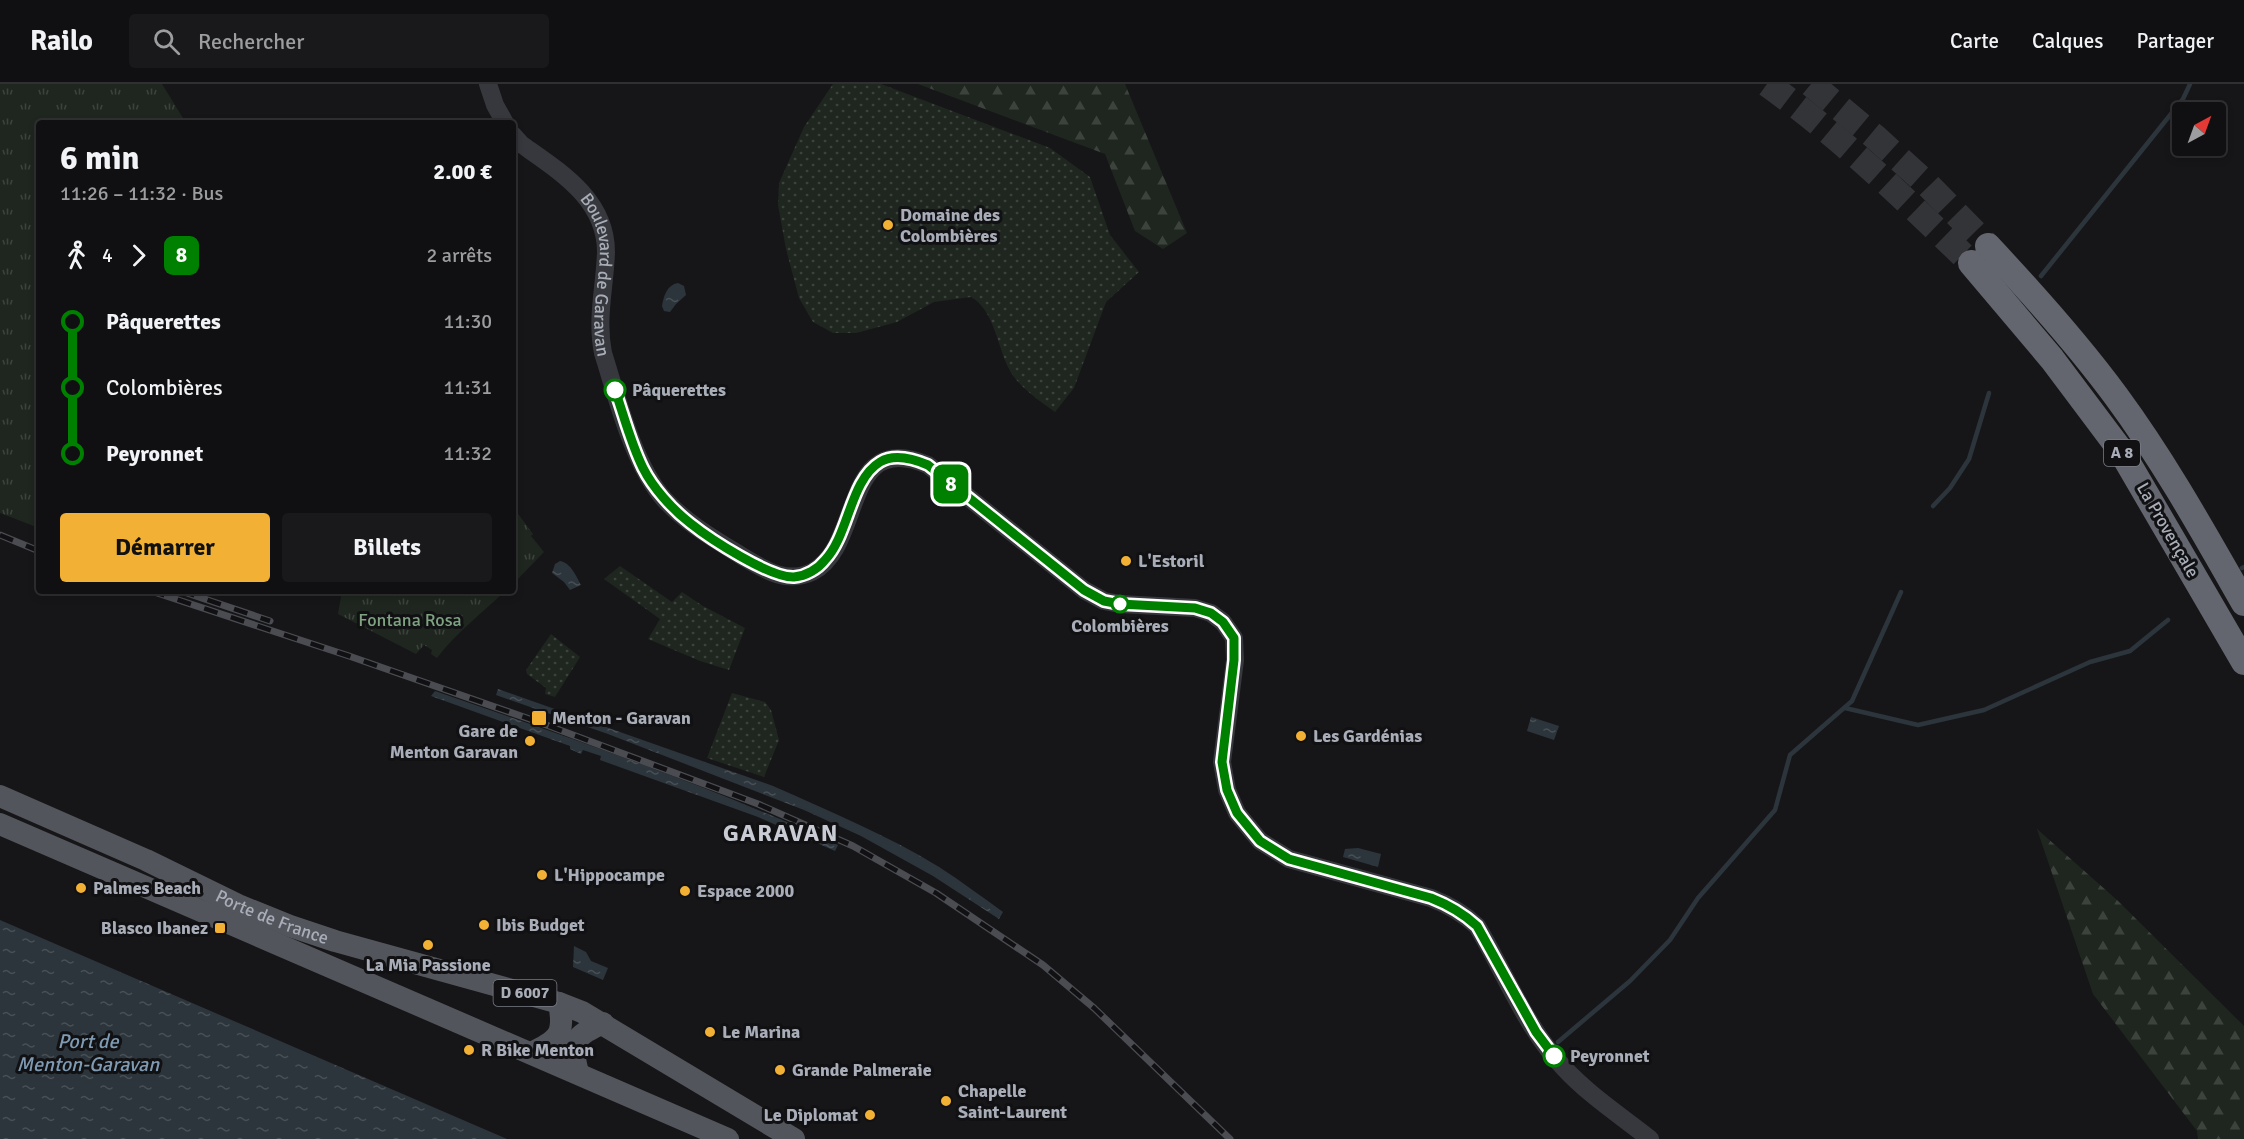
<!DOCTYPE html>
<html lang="fr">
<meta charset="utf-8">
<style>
:root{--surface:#101012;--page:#19191b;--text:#f1f3f6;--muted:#9c9d9f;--line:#303032;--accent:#f2b134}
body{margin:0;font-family:Signika,sans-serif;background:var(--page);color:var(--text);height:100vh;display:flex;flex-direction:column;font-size:22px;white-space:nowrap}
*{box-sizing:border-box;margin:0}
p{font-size:20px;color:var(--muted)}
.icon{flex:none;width:33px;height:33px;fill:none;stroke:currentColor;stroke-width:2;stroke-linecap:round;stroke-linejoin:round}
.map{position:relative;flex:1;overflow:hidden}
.sheet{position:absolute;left:36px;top:36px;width:480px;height:474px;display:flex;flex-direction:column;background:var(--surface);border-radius:6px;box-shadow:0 3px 9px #0003,0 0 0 2px var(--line)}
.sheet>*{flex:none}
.badge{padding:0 12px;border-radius:9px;font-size:21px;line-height:39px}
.needle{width:39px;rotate:41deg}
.fabs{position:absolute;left:2172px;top:18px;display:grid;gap:12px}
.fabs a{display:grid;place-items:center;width:54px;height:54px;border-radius:6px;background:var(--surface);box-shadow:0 3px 9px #0003,0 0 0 2px var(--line);font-size:30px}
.map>.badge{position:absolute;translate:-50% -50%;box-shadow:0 0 0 3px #fff}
.legs{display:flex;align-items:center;gap:9px;height:66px;padding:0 24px;font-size:20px}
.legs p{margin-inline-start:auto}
.overview{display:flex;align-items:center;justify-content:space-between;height:102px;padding:0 24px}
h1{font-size:33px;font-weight:700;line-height:45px}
.primary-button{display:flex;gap:12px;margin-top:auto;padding:12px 24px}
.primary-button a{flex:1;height:69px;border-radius:6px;background:var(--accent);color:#111;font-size:24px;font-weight:700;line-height:69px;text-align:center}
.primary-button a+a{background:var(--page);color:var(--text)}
ul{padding:0 24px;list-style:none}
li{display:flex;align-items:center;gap:21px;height:66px;font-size:22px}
li i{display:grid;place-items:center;width:9px;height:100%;margin:0 8px;background:currentColor}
li i::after{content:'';width:15px;height:15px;margin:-8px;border:4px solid;border-radius:50%;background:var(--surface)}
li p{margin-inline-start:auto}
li:first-child i{background:linear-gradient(#0000 50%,currentColor 0)}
li:last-child i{background:linear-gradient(currentColor 50%,#0000 0)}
header{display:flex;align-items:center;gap:36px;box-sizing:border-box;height:84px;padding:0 30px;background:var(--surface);border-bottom:2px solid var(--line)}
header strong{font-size:28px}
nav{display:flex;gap:33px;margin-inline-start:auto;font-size:21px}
.search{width:420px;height:54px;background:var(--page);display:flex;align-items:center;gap:15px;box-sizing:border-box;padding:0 21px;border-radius:6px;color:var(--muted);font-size:22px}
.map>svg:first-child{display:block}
.forest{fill:url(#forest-firs)}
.park{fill:url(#park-tufts)}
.garden{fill:url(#garden-dots)}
.water{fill:url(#water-ripples)}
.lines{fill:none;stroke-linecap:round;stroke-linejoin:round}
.stream{stroke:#2c353c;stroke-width:4.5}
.motorway-tunnel{stroke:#333438;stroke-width:26;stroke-dasharray:26 13;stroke-linecap:butt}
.tertiary{stroke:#37383d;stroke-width:18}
.primary{stroke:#53555c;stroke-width:22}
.motorway{stroke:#63666e;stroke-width:26}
.rail-casing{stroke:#4a4c52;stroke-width:7}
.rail{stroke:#111113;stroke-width:4.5;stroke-dasharray:14;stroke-linecap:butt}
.line-1-casing{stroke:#fff;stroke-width:14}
.line-1{stroke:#008000;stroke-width:9}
.poi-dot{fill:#f2b134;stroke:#111113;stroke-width:2}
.stop-1-dot{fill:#fff;stroke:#008000;stroke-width:3}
.labels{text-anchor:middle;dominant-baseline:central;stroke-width:6;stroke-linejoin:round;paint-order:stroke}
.shield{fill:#111113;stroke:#7b7e86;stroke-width:1.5}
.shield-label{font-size:16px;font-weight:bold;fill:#a8adb8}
.poi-label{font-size:18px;font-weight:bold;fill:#a8adb8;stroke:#111113;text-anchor:start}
.street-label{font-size:18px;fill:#a8adb8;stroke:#111113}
.stop-label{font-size:18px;font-weight:bold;fill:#a8adb8;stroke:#111113;text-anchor:start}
.park-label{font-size:18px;fill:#7fa381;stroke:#111113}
.water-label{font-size:20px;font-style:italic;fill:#7f9bb3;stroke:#111113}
.district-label{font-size:24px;font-weight:bold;letter-spacing:1.5px;fill:#c9ccd4;stroke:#111113}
</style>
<header>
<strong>Railo</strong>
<div class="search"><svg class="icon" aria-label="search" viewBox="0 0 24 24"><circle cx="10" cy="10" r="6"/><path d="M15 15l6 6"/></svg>Rechercher</div>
<nav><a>Carte</a><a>Calques</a><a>Partager</a></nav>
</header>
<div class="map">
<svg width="2244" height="1055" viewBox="0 0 2244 1055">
<defs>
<pattern id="forest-firs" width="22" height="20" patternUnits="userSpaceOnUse" patternTransform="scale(1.5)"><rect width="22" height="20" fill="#1e261f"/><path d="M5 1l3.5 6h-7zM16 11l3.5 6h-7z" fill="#3c433d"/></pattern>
<pattern id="park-tufts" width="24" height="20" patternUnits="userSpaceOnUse" patternTransform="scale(1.5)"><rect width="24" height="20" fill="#1e261f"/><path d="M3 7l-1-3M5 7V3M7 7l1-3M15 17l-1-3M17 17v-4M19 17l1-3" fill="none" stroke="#3c433d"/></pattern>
<pattern id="garden-dots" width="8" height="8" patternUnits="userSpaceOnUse" patternTransform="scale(1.5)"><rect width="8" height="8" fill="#1e261f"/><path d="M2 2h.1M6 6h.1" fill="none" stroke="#3c433d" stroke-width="1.8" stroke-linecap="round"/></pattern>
<pattern id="water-ripples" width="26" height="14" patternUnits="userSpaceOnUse" patternTransform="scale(1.5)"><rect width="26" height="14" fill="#2c353c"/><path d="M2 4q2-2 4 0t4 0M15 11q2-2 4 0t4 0" fill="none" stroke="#485056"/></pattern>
</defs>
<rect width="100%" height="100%" fill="#161618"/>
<g class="forest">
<path d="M918,0h207l62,149 -24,16 -28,-18 -30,-77z"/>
<path d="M2037,745l80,71 127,126v113h-46l-1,-8 -104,-137z"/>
</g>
<g class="park">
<path d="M0,0h162l24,39h-147v405l-39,-15z"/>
<path d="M513,423l20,27 -2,2 13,16 -31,32z"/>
<path d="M342,507h163c-23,22 -49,42 -68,67l-6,-4 1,-4 -8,-5 -8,9 -78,-40z"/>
</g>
<g class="garden">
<path d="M833,0h48l169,64 40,29 20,58 29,37 -33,30 -32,86 -19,24c-15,-11 -35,-24 -45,-41 -13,-24 -15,-60 -39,-74l-37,5 -37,20 -41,11h-23l-20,-11 -14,-24 -13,-49 -8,-44 1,-22 25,-56z"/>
<path d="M620,482l52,36 10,-10 21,14 42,22 -16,42 -29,-9 -52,-22 12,-20 -56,-40z"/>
<path d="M551,550l29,23 -25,40 -10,-3 1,-6 -19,-14 -1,-4z"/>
<path d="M732,609l33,9 6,8 8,30 -15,37 -57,-19z"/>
</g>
<g class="water">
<path d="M678,199l6,3 2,9 -10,9 -6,8 -6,-1 -2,-5c2,-11 5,-21 16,-23z"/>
<path d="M560,477c11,2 16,15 21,24l-11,5 -6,-8 -12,-9 3,-9z"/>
<path d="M498,605l275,97c56,25 114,49 166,81 22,14 43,30 64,45l-4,7 -66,-43 -72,-40 -57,-26 -196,-76 -112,-39z"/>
<path d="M435,607c136,47 273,94 403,154l-3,6 -77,-34 -158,-57 1,-4 -18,-6 -2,4 -11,-5v-3l-139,-50z"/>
<path d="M1531,633l28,9 -5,14 -27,-9z"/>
<path d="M1358,764l23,6 -3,13 -35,-10 2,-8z"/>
<path d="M0,836l507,219h-507z"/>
<path d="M574,862l12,6 5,9 17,7 -5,12 -30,-13z"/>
</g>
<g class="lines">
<g class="stream">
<path d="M2041,192l142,-177 7,-15"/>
<path d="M1933,422l17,-18 19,-29 20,-66"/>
<path d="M2242,484l2,-1"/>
<path d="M1845,624l73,17 66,-15 106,-48 40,-11 38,-31"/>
<path d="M1558,958l72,-61 40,-41 28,-42 77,-88 15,-55 62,-54 49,-109"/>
</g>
<g class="motorway-tunnel">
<path d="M1767,0c74,53 139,116 204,179"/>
<path d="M1811,0l64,53 53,48 60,61"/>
</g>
<g class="tertiary">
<path d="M488,0l7,21 10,18"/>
<path id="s1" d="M513,51l8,9c38,27 85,55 85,108 -1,34 -10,66 -3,101 14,44 30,111 61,146 23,25 52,41 81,59 20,12 42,26 67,14 52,-26 29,-144 116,-107l156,125 20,11 16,3 75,4 16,5 12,9 11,16 1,22 -13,102 5,28 10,23 23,28 29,18 142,39c18,7 32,15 46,28 28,47 49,102 87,142 25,27 57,48 86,71"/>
</g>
<g class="primary">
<path id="s2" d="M0,712l146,64 92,45 52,21 45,15 224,62 23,9 212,127"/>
<path d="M0,740l728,315"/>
<path d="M531,969c28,-13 34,-19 28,-50"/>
<path d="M578,989c-8,-32 -5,-36 25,-50"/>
</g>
<g class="motorway">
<path d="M1988,162c45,48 89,97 128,150 48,65 88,137 128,207"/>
<path d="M1971,179l81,96 69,92 123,211"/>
</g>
<g class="rail-casing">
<g id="rail">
<path d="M0,451l39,16"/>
<path d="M151,507l198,65 192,67 217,81 95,42 83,47 107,72 51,43 136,131"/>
<path d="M181,507l89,30"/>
</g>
</g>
<use href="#rail" class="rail"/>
</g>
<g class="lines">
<g class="line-1-casing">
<path id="line-1" d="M615,306c9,26 16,54 28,78 10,20 29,41 47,55 20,16 80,55 104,54 12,-1 24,-8 31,-17 24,-25 25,-80 55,-98 15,-9 34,-3 48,3l156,125 20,11 16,3 75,4 16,5 12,9 11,16v22l-12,102 5,28 10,23 23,28 29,18 142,39c18,7 32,15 46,28l59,106 18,24"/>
</g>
<use href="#line-1" class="line-1"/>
</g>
<g class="poi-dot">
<circle cx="888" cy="141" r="6"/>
<circle cx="1126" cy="477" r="6"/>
<rect x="531" y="626" width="16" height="16" rx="3"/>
<circle cx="1301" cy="652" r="6"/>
<circle cx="530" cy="657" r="6"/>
<circle cx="542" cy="791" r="6"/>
<circle cx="81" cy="804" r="6"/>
<circle cx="685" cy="807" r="6"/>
<circle cx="484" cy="841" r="6"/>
<rect x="214" y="838" width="12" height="12" rx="3"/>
<circle cx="428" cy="861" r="6"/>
<circle cx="710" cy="948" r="6"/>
<circle cx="469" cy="966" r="6"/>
<circle cx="780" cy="986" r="6"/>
<circle cx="946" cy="1017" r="6"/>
<circle cx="870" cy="1031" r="6"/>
</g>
<g class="stop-1-dot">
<circle cx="615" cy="306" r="10"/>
<circle cx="1120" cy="520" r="8"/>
<circle cx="1554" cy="972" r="10"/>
</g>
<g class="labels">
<g class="shield">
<rect x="2104" y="356" width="36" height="26" rx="4.5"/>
<rect x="493.5" y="896" width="63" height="26" rx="4.5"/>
</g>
<g class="shield-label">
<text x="2122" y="369">A 8</text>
<text x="525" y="909">D 6007</text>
</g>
<g class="poi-label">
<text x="900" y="131">Domaine des<tspan x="900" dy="21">Colombières</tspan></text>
<text x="1138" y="477">L'Estoril</text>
<text x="552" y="634">Menton - Garavan</text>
<text x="518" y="647" text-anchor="end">Gare de<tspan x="518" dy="21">Menton Garavan</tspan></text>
<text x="1313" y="652">Les Gardénias</text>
<text x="554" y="791">L'Hippocampe</text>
<text x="93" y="804">Palmes Beach</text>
<text x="697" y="807">Espace 2000</text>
<text x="496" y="841">Ibis Budget</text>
<text x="208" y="844" text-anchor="end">Blasco Ibanez</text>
<text x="428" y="881" text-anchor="middle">La Mia Passione</text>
<text x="722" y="948">Le Marina</text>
<text x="481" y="966">R Bike Menton</text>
<text x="792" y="986">Grande Palmeraie</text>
<text x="958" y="1007">Chapelle<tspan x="958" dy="21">Saint-Laurent</tspan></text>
<text x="858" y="1031" text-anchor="end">Le Diplomat</text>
</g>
<g class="street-label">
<text stroke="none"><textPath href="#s1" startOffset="177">Boulevard de Garavan</textPath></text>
<text transform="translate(2168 446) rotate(60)">La Provençale</text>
<text stroke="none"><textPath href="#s2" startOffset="298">Porte de France</textPath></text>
</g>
<g class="stop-label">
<text x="632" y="306">Pâquerettes</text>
<text x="1120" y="542" text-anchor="middle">Colombières</text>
<text x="1570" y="972">Peyronnet</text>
</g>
<g class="park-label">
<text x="410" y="536">Fontana Rosa</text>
</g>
<g class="water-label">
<text x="88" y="957">Port de<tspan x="88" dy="23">Menton-Garavan</tspan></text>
</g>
<g class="district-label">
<text x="781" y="749">GARAVAN</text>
</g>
</g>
</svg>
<div class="fabs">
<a><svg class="needle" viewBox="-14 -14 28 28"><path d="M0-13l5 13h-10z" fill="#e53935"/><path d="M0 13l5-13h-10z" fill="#9c9d9f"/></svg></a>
</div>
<b class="badge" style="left:951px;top:400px;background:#008000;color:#fff">8</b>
<section class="sheet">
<div class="overview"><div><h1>6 min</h1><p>11:26 – 11:32 · Bus</p></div><b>2.00 €</b></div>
<div class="legs"><svg class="icon" aria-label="walk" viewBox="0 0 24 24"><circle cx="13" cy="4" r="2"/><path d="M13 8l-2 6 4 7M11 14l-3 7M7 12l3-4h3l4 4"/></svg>4<svg class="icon" aria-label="forward" viewBox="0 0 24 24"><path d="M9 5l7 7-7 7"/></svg><b class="badge" style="background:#008000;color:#fff">8</b><p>2 arrêts</p></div>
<ul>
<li><i style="color:#008000"></i><b>Pâquerettes</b><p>11:30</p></li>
<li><i style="color:#008000"></i><span>Colombières</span><p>11:31</p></li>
<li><i style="color:#008000"></i><b>Peyronnet</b><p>11:32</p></li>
</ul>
<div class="primary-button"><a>Démarrer</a><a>Billets</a></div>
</section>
</div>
